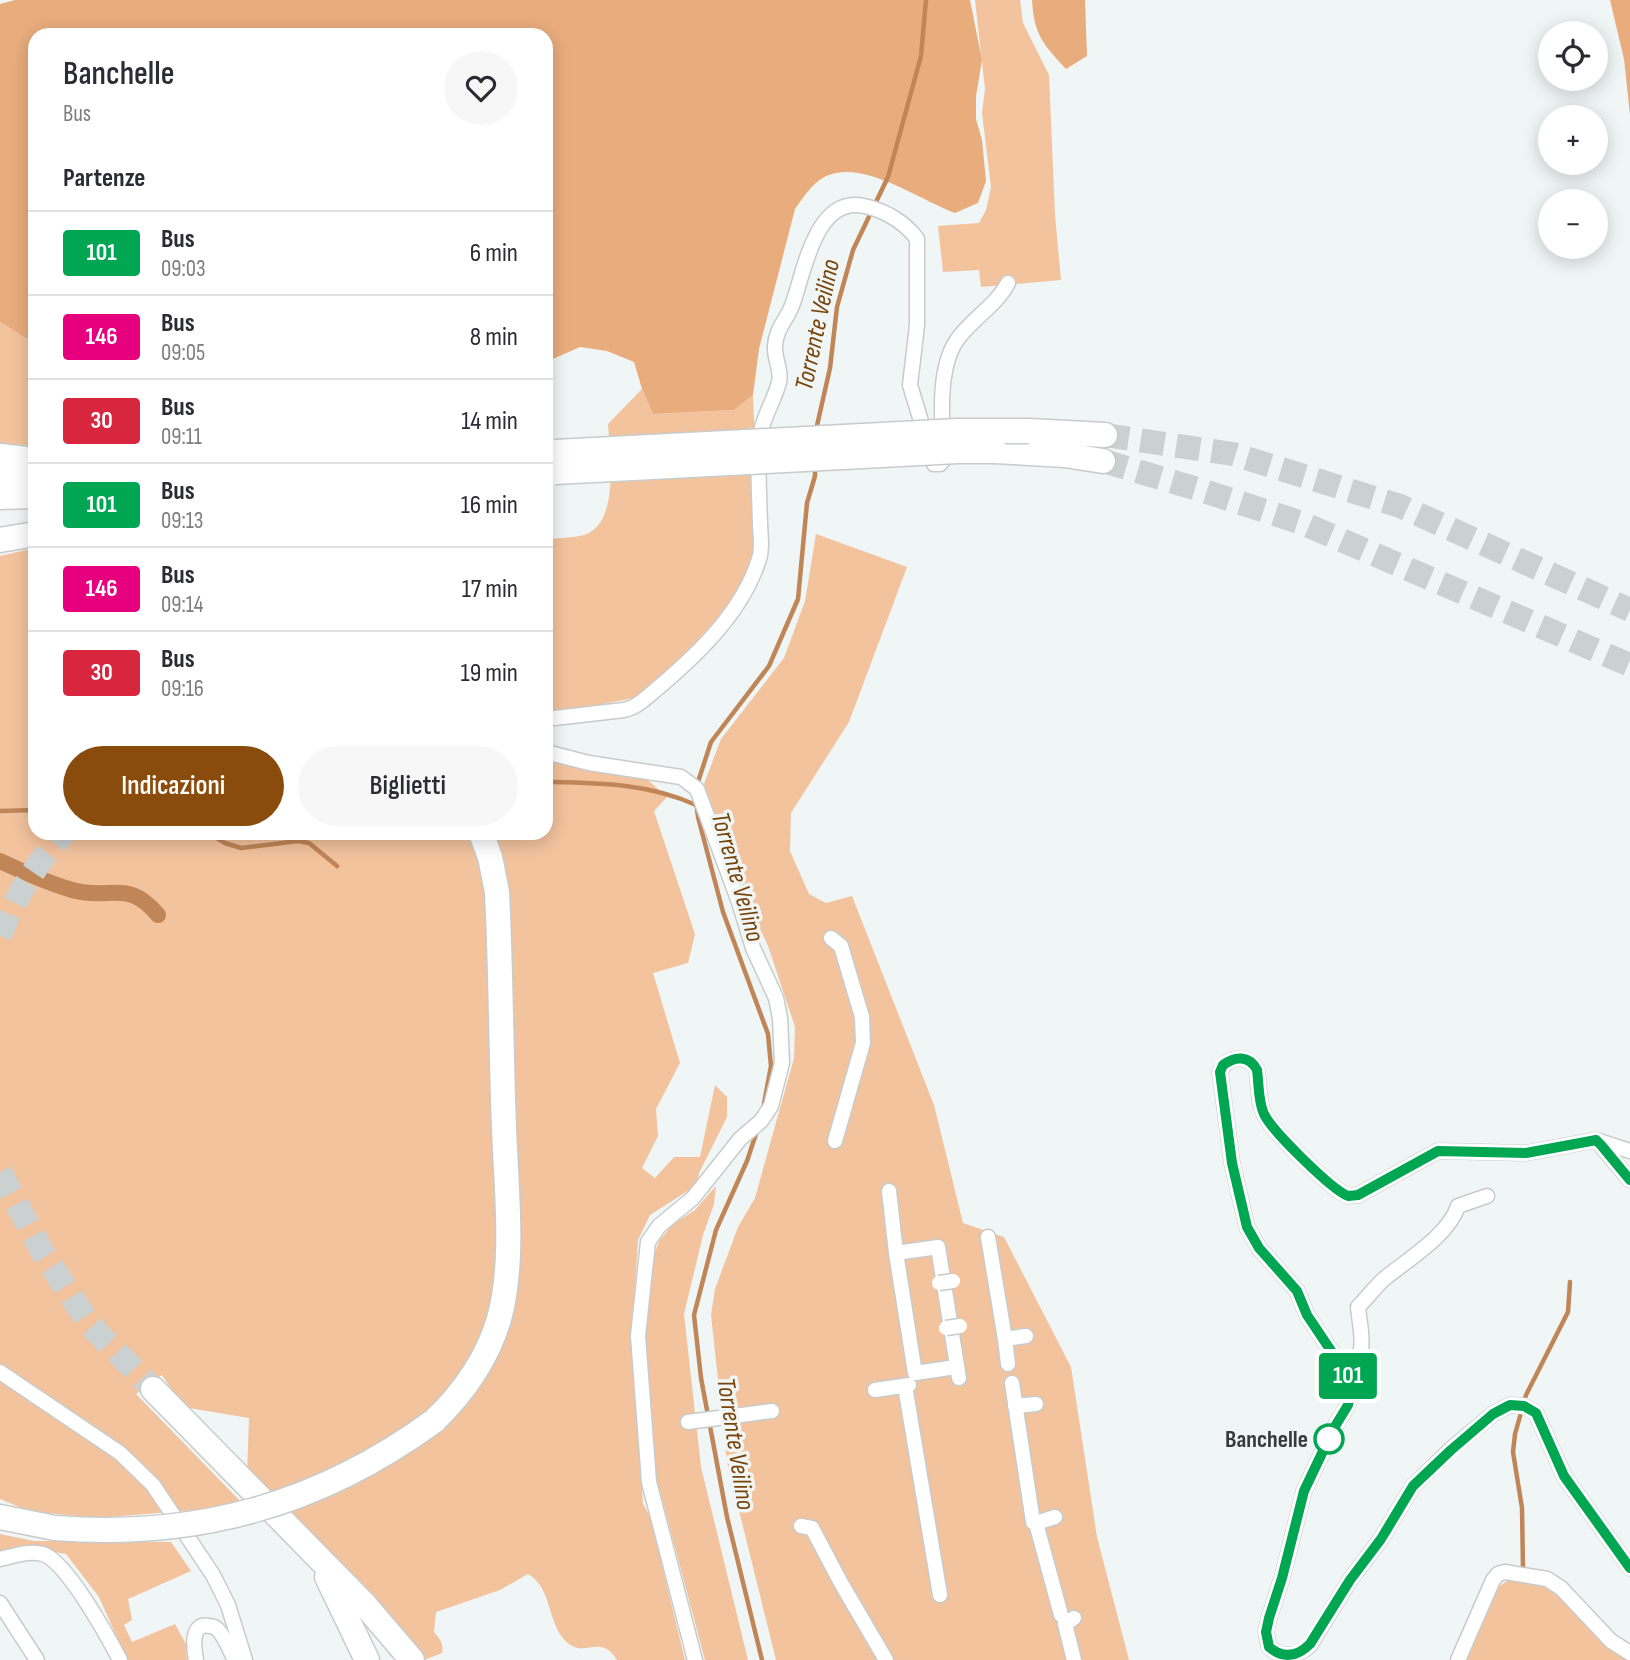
<!DOCTYPE html>
<html lang="it">
<meta charset="utf-8">
<style>
:root{--surface:#fff;--page:#f7f7f7;--text:#2b2b33;--muted:#7c7c81;--line:#e1e1e2;--accent:#894c0c}
body{margin:0;font-family:"Sofia Sans Condensed",sans-serif;background:var(--page);color:var(--text);height:100vh;display:flex;flex-direction:column;font-size:26px;white-space:nowrap}
*{box-sizing:border-box;margin:0}
p{font-size:23px;color:var(--muted)}
.icon{flex:none;width:38px;height:38px;fill:none;stroke:currentColor;stroke-width:2;stroke-linecap:round;stroke-linejoin:round}
.map{position:relative;flex:1;overflow:hidden}
.details{position:absolute;left:28px;top:28px;width:525px;height:812px;display:flex;flex-direction:column;background:var(--surface);border-radius:21px;box-shadow:0 4px 18px #0003}
.details>*{flex:none}
.badge{padding:0 14px;border-radius:5px;font-size:24px;line-height:46px}
.buttons{position:absolute;left:1538px;top:21px;display:grid;gap:14px}
.buttons a{display:grid;place-items:center;width:70px;height:70px;border-radius:50%;background:var(--surface);box-shadow:0 4px 18px #0003;font-size:35px}
.map>.badge{position:absolute;translate:-50% -50%;box-shadow:0 0 0 4px #fff}
h2{padding:0 35px;font-size:26px;line-height:63px}
.round{display:grid;place-items:center;flex:none;width:74px;height:74px;border-radius:37px;background:var(--page)}
.summary{display:flex;align-items:center;justify-content:space-between;height:119px;padding:0 35px}
h1{font-size:33px;font-weight:600;line-height:52px}
.button{display:flex;gap:14px;margin-top:auto;padding:14px 35px}
.button a{flex:1;height:80px;border-radius:42px;background:var(--accent);color:#fff;font-size:28px;font-weight:600;line-height:80px;text-align:center}
.button a+a{background:var(--page);color:var(--text)}
ul{padding:0;list-style:none}
li{display:flex;align-items:center;gap:21px;height:84px;padding:0 35px;border-top:2px solid var(--line)}
li div{flex:1}
li b{display:block;font-size:26px}
li em{font-style:normal}
li .badge{min-width:77px;font-weight:700;text-align:center}
.map>svg:first-child{display:block}
.green{fill:#f3c39e}
.forest{fill:#e9ad7d}
.lines{fill:none;stroke-linecap:round;stroke-linejoin:round}
.stream{stroke:#c08658;stroke-width:4.5}
.canal{stroke:#c08658;stroke-width:16}
.highway-tunnel{stroke:#cbd0d0;stroke-width:24;stroke-dasharray:24 12;stroke-linecap:butt}
.street-casing{stroke:#c7cccb;stroke-width:17}
.highway-casing{stroke:#c7cccb;stroke-width:27}
.street{stroke:#fff;stroke-width:14}
.highway{stroke:#fff;stroke-width:24}
.street-bridge-casing{stroke:#c7cccb;stroke-width:17;stroke-linecap:butt}
.highway-bridge-casing{stroke:#c7cccb;stroke-width:27;stroke-linecap:butt}
.street-bridge{stroke:#fff;stroke-width:14}
.highway-bridge{stroke:#fff;stroke-width:24}
.line-casing{stroke:#fff;stroke-width:16}
.line{stroke:#00a651;stroke-width:10}
.stop-dot{fill:#fff;stroke:#00a651;stroke-width:3.5}
.labels{text-anchor:middle;dominant-baseline:central;stroke-width:7;stroke-linejoin:round;paint-order:stroke}
.stop-label{font-size:24px;font-weight:bold;fill:#383a3a;stroke:#f0f6f5;text-anchor:end}
.water-label{font-size:26px;font-style:italic;fill:#7a4309;stroke:#f0f6f5}
</style>
<div class="map">
<svg width="1630" height="1660" viewBox="0 0 1630 1660">
<rect width="100%" height="100%" fill="#f0f6f5"/>
<g class="green">
<path d="M975,0h45l3,23 26,52 6,140 6,65 -80,7 -2,-17 -36,2 -5,-46 41,-3 7,-13 5,-23 -9,-74 3,-24z"/>
<path d="M0,322l27,17 8,10v97l-35,-3z"/>
<path d="M642,389l11,25 81,-4 19,-15 5,117 -3,34 -11,32 -22,35 -49,54 -39,31 -88,17v-176c12,-1 27,-1 38,-4 36,-11 26,-82 24,-111z"/>
<path d="M816,534l91,33 -58,155 -58,91 -1,38 19,43 17,9 26,-7 82,209 29,118 41,14 67,130 26,170 32,123h-353l-49,-198 -16,-147 4,-26 23,-62 17,-29 39,-140 1,-31 -27,-81 -35,-75 -29,-87 17,-45 63,-81 21,-57z"/>
<path d="M35,548v285h511v-72l101,18 20,18 -13,14 41,123 -7,29 -35,10 27,90 -24,46 2,27 -16,32 13,10 19,-21h26l15,-72 12,12v20l-28,56 -2,12 -47,30 -12,25 -6,95 11,169 7,12 35,144h-68c-16,-26 -31,-3 -48,-16 -23,-18 -15,-55 -41,-70l-28,16 -64,22 -2,20c6,7 10,12 8,21l-18,7 -177,-185 2,-57 -66,-11 -21,-32 -26,19 109,112 -148,12 -68,-7 -29,-12v-943z"/>
<path d="M716,1186l-2,18 -11,31 -19,79 17,153 47,193h-43l-49,-184 -15,-137 12,-81 6,-17 13,-16 23,-15z"/>
<path d="M0,1534l34,7 137,1 20,29 -63,28 4,21 -8,5 8,17 43,-18 11,20 1,16h-60l-28,-63 -33,-43 -41,-7 -25,8z"/>
<path d="M1507,1581h24l22,7 49,52 26,20h-163l33,-73z"/>
</g>
<g class="forest">
<path d="M15,0h955l12,60 -6,36v23l6,21 4,41 -8,22 -23,10c-35,-13 -90,-52 -126,-38 -15,5 -25,22 -34,34l-36,140 -6,46 -19,15 -81,4 -11,-25 -8,-27 -27,-11 -27,-4 -34,15v-327h-511v314l-8,-10 -27,-17v-318z"/>
<path d="M1032,0h53l2,56 -21,13c-23,-25 -32,-34 -34,-69z"/>
<path d="M1610,0h20v115l-6,-56z"/>
</g>
<g class="lines">
<g class="stream">
<path d="M816,430l14,-62 7,-61 16,-57 35,-73 33,-121 5,-56"/>
<path d="M546,782c52,1 102,1 150,23"/>
<path d="M697,785l14,-43 58,-76 29,-67 9,-96 8,-27v-9"/>
<path d="M696,801l2,16 25,95 45,122 3,32 -8,43"/>
<path d="M0,811l35,-1"/>
<path d="M208,833l17,10 16,5 57,-7 11,2 28,23"/>
<path d="M757,1131l-10,30 -31,69 -22,85 7,63 26,139 35,143"/>
<path d="M1523,1568l-1,-60 -9,-56 2,-18 11,-39 42,-83 2,-30"/>
</g>
<path class="canal" d="M0,861c23,11 48,22 72,29 39,11 55,-12 86,25"/>
<g class="highway-tunnel">
<path d="M1105,435l128,19 167,52 230,104"/>
<path d="M1103,461l98,29 101,33 328,142"/>
<path d="M0,936c15,-39 36,-72 64,-103"/>
<path d="M0,1172l42,79 48,74 63,64"/>
</g>
<g class="street-casing">
<g id="street">
<path d="M546,719l78,-9c14,-3 24,-14 35,-23 40,-34 84,-76 100,-128 4,-11 1,-25 1,-37 -1,-29 -3,-61 1,-90 3,-17 14,-33 18,-50 3,-12 -5,-23 -4,-36 1,-19 13,-27 18,-43 11,-31 23,-108 71,-97 20,4 41,16 53,33v86l-7,60 24,79h6l4,-5c-2,-35 -8,-95 16,-123 15,-19 37,-32 48,-53"/>
<path d="M546,752l43,11 92,14 16,12 42,113 14,46 23,50 4,20 2,45 -11,43 -10,15 -21,18 -47,59 -34,28 -11,16 -10,94 11,146 46,178"/>
<path d="M831,938l10,8 21,71 1,26 -28,98"/>
<path d="M1597,1141l33,39"/>
<path d="M1630,1151l-34,-11 -70,13 -88,-2 -80,44 -10,1c-17,-7 -76,-65 -84,-82 -6,-12 -5,-30 -7,-44 -8,-16 -30,-15 -37,2l12,91 15,64 12,21 38,43 10,24 41,61 4,15 -4,14 -14,23 -30,63 -22,87 -13,40 -3,14 3,15c14,12 28,10 41,-2l40,-65 31,-41 32,-53 38,-37 42,-35 17,-9 14,1 12,7 28,63 66,92"/>
<path d="M889,1191l7,62"/>
<path d="M988,1237l17,102 21,-3"/>
<path d="M1005,1339l3,25"/>
<path d="M956,1367l-41,6 -19,-120 42,-6 21,131"/>
<path d="M0,1372l120,81 33,32 60,90 15,30 17,55"/>
<path d="M1348,1376c20,-27 13,-39 10,-69 9,-9 17,-20 26,-28 23,-19 65,-44 74,-73l29,-10"/>
<path d="M1012,1383l21,139 3,1 25,92"/>
<path d="M905,1386l35,209"/>
<path d="M875,1390l34,-5"/>
<path d="M1015,1406l21,-2"/>
<path d="M688,1422l84,-11"/>
<path d="M1036,1523l19,-6"/>
<path d="M801,1526l11,2 29,55 45,77"/>
<path d="M0,1559c14,-3 29,-9 43,-5 24,8 65,83 77,106"/>
<path d="M0,1603l37,57"/>
<path d="M1074,1618l-9,6 9,36"/>
<path d="M196,1660c-2,-11 -6,-38 13,-34 4,0 7,1 10,5 7,8 11,20 16,29"/>
<path d="M1458,1660l35,-80 5,-6 7,-2 42,7 14,9 50,53 19,12"/>
</g>
</g>
<g class="highway-casing">
<g id="highway">
<path d="M1029,431l76,4"/>
<path d="M995,451l70,4 38,6"/>
<path d="M0,456l35,4"/>
<path d="M0,478h35"/>
<path d="M0,497l35,-1"/>
<path d="M0,540l35,-6"/>
<path d="M153,1389l212,216 47,55"/>
<path d="M434,1421c30,-29 53,-61 65,-102 16,-57 7,-132 5,-192 -3,-78 -3,-156 -7,-235l-7,-35 -9,-24"/>
<path d="M0,1517l55,11"/>
<path d="M327,1577l40,83"/>
</g>
</g>
<use href="#street" class="street"/>
<use href="#highway" class="highway"/>
<g class="street-bridge-casing">
<g id="street-bridge">
<path d="M939,1283l14,-2"/>
<path d="M946,1328l14,-2"/>
</g>
</g>
<g class="highway-bridge-casing">
<g id="highway-bridge">
<path d="M555,452l402,-21h72"/>
<path d="M555,472l403,-21h37"/>
<path d="M55,1528c141,11 264,-23 379,-107"/>
</g>
</g>
<use href="#street-bridge" class="street-bridge"/>
<use href="#highway-bridge" class="highway-bridge"/>
</g>
<g class="lines">
<g class="line-casing">
<path id="line" d="M1630,1180l-29,-35 -5,-5 -5,1 -65,12 -88,-2 -80,44 -10,1c-17,-7 -76,-65 -84,-82 -6,-12 -5,-30 -7,-44 -8,-15 -22,-14 -34,-5l-3,7 12,91 15,64 12,21 38,43 10,24 41,61 4,15 -4,14 -14,23 -30,63 -22,87 -13,40 -3,14 3,15c14,12 28,10 41,-3l40,-64 31,-41 32,-53 38,-36 42,-36 17,-9 14,1 12,7 28,63 66,92"/>
</g>
<use href="#line" class="line"/>
</g>
<circle class="stop-dot" cx="1329" cy="1439" r="14"/>
<g class="labels">
<g class="stop-label">
<text x="1308" y="1439">Banchelle</text>
</g>
<g class="water-label">
<text transform="translate(818 325) rotate(-78)">Torrente Veilino</text>
<text transform="translate(737 877) rotate(74)">Torrente Veilino</text>
<text transform="translate(735 1444) rotate(81)">Torrente Veilino</text>
</g>
</g>
</svg>
<div class="buttons">
<a><svg class="icon" aria-label="locate" viewBox="0 0 24 24"><circle cx="12" cy="12" r="6"/><path d="M12 2v4M12 18v4M2 12h4M18 12h4"/></svg></a>
<a>+</a>
<a>−</a>
</div>
<b class="badge" style="left:1348px;top:1376px;background:#00a651;color:#fff">101</b>
<section class="details">
<div class="summary"><div><h1>Banchelle</h1><p>Bus</p></div><a class="round"><svg class="icon" aria-label="heart" viewBox="0 0 24 24"><path d="M12 20l-8-8c-3-5 5-10 8-4 3-6 11-1 8 4z"/></svg></a></div>
<h2>Partenze</h2>
<ul>
<li><span class="badge" style="background:#00a651;color:#fff">101</span><div><b>Bus</b><p>09:03</p></div><em>6 min</em></li>
<li><span class="badge" style="background:#e6007e;color:#fff">146</span><div><b>Bus</b><p>09:05</p></div><em>8 min</em></li>
<li><span class="badge" style="background:#d7263d;color:#fff">30</span><div><b>Bus</b><p>09:11</p></div><em>14 min</em></li>
<li><span class="badge" style="background:#00a651;color:#fff">101</span><div><b>Bus</b><p>09:13</p></div><em>16 min</em></li>
<li><span class="badge" style="background:#e6007e;color:#fff">146</span><div><b>Bus</b><p>09:14</p></div><em>17 min</em></li>
<li><span class="badge" style="background:#d7263d;color:#fff">30</span><div><b>Bus</b><p>09:16</p></div><em>19 min</em></li>
</ul>
<div class="button"><a>Indicazioni</a><a>Biglietti</a></div>
</section>
</div>
